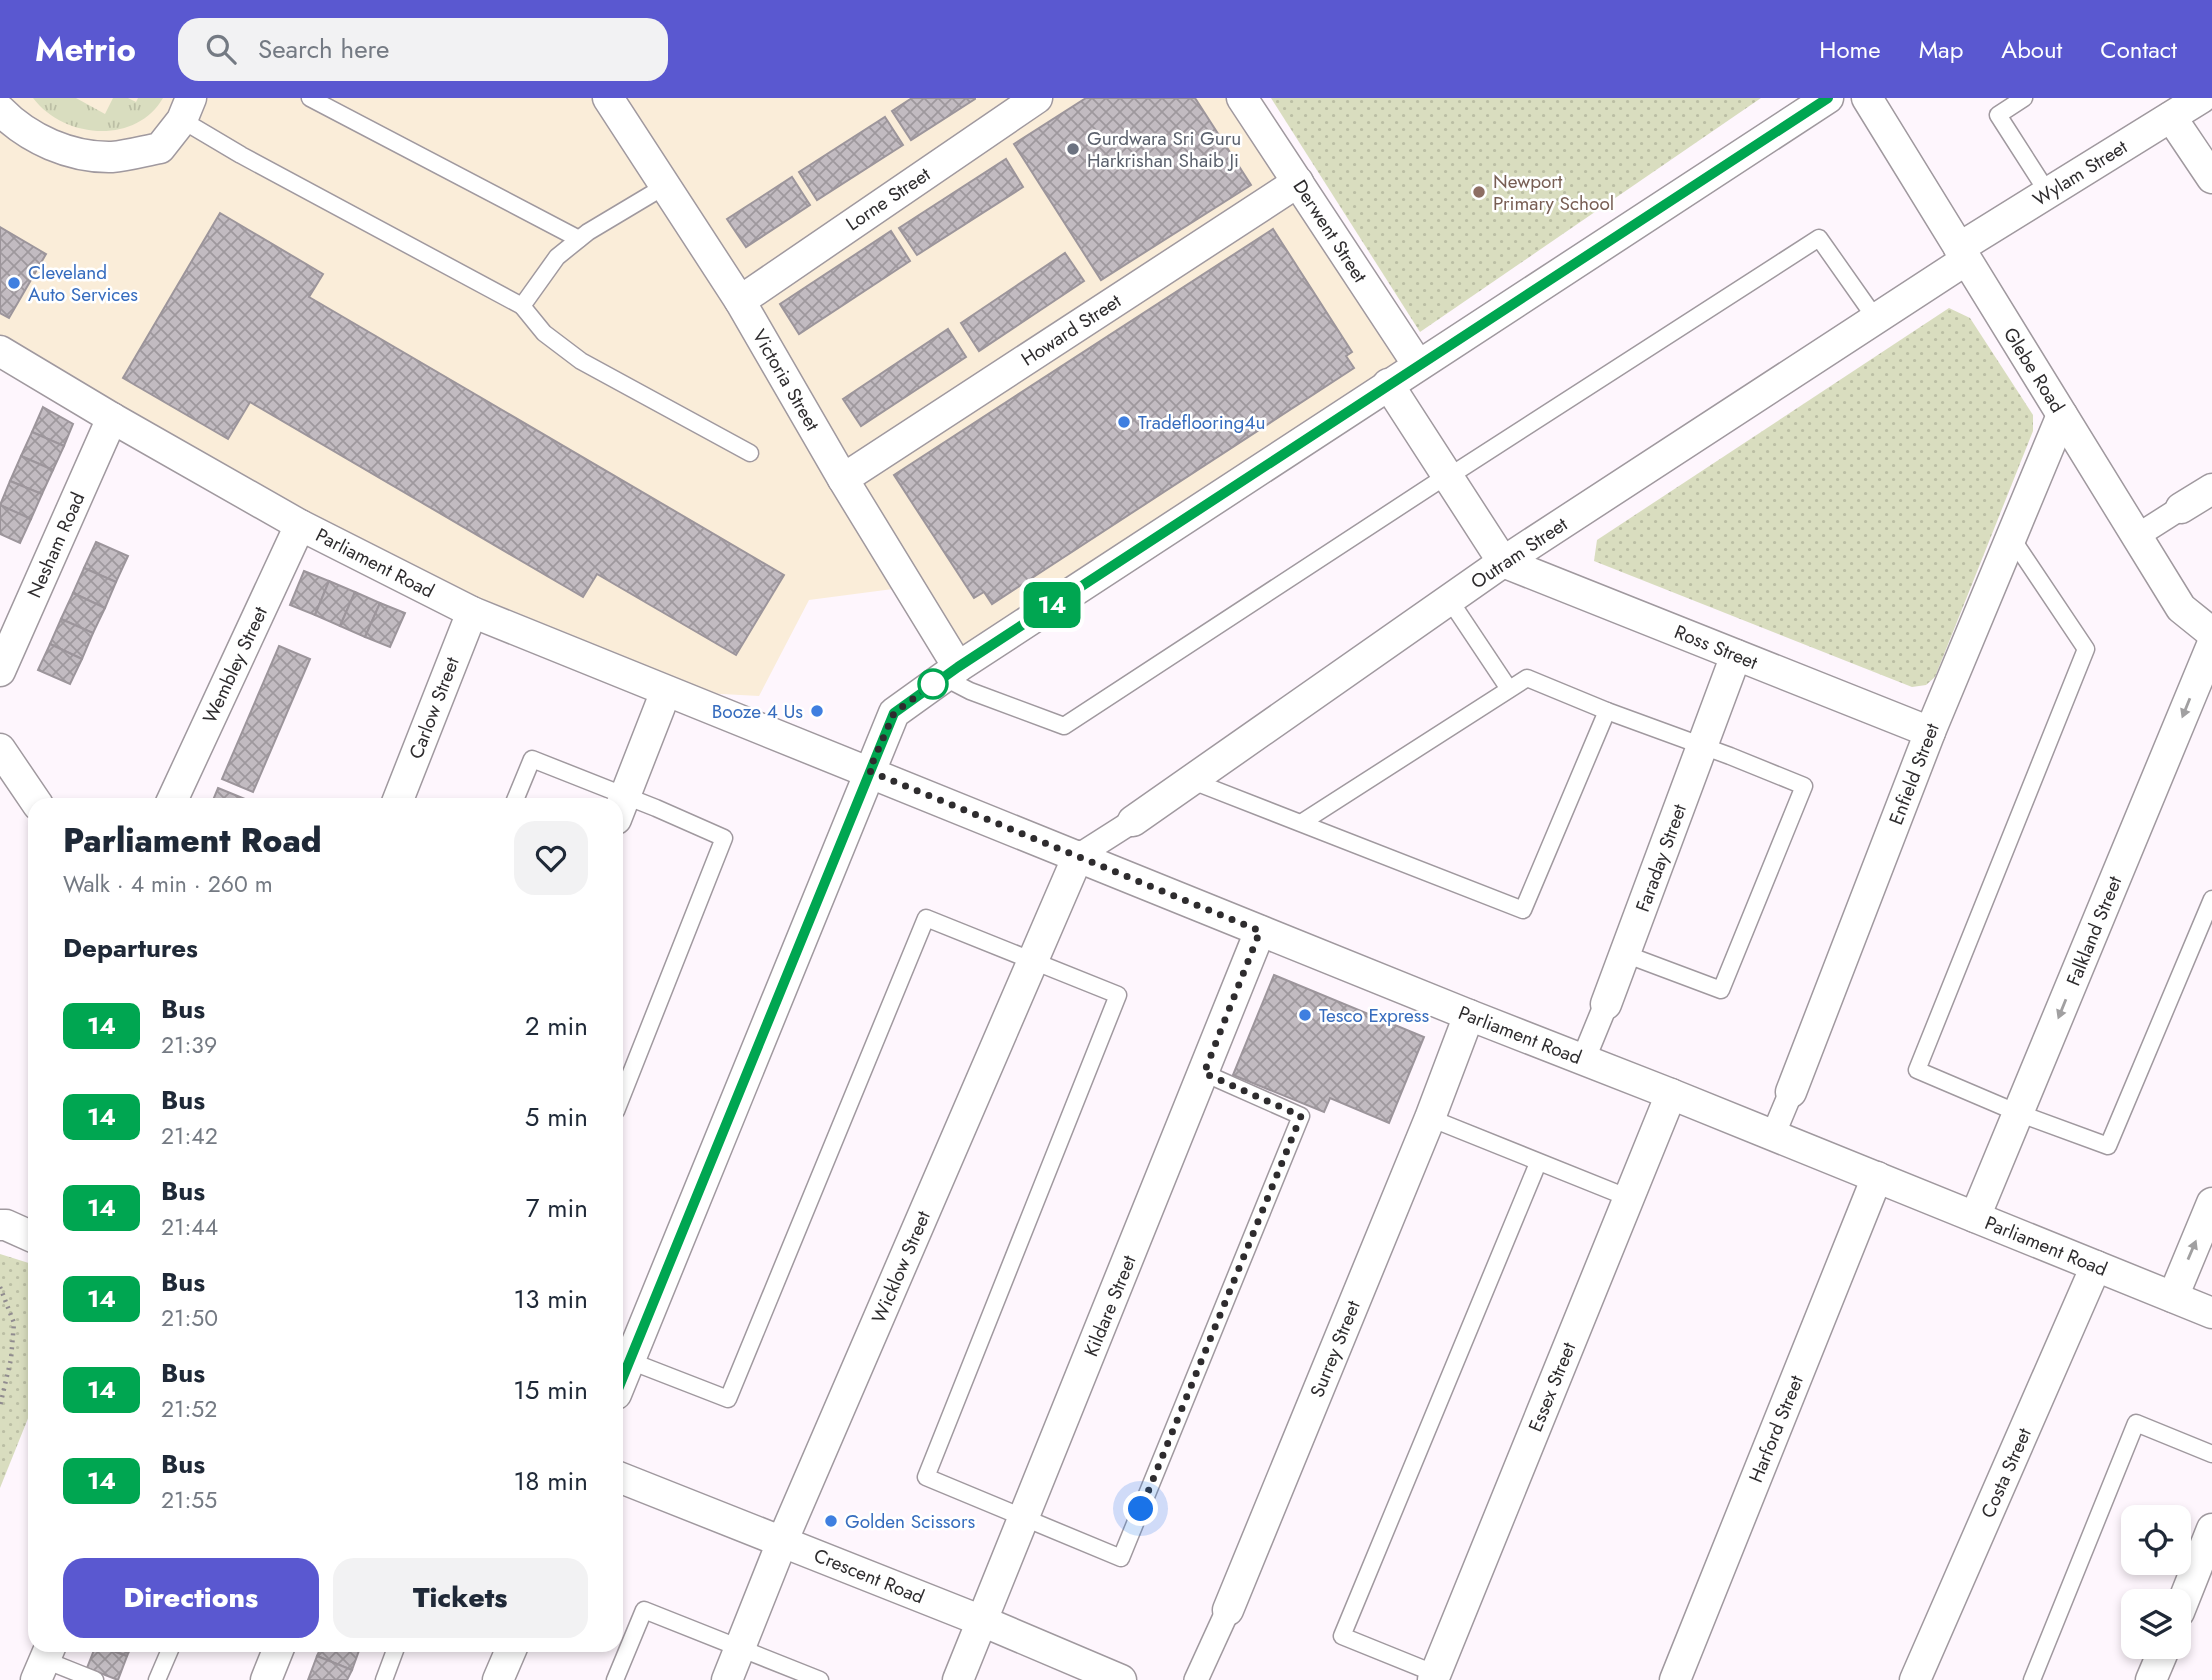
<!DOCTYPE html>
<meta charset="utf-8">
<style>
:root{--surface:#fff;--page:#f2f2f3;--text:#1f2937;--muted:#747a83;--accent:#5a58d0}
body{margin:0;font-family:Jost,sans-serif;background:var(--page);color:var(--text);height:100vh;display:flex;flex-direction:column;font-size:26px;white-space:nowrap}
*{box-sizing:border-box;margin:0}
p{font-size:23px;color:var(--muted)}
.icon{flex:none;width:38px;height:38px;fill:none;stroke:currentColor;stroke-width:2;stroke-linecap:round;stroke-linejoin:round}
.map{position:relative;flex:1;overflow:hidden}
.panel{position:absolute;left:28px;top:700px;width:595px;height:854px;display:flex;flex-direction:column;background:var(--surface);border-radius:21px;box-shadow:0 4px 10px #0003}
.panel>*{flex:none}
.badge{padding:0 14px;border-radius:10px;font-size:24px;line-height:46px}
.fabs{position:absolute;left:2121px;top:1407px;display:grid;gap:14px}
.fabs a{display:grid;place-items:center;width:70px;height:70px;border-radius:14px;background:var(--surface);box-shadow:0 4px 10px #0003;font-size:35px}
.you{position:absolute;width:35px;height:35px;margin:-18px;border:5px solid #fff;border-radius:50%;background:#1a73e8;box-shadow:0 0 0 10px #1a73e833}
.map>.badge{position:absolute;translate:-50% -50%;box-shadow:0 0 0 4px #fff}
h2{padding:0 35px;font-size:26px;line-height:63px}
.round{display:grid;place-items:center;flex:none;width:74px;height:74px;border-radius:21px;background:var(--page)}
.summary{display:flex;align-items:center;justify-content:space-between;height:119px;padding:0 35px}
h1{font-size:33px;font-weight:800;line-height:52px}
.cta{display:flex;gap:14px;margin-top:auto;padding:14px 35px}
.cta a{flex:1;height:80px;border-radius:21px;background:var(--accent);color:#fff;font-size:28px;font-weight:800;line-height:80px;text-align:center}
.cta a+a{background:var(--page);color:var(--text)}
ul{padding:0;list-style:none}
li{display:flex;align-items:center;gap:21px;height:91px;padding:0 35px}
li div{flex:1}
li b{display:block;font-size:26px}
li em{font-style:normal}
li .badge{min-width:77px;font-weight:700;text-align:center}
header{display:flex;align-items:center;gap:42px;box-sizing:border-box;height:98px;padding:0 35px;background:var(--accent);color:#fff}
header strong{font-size:33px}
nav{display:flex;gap:38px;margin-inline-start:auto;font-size:24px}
.search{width:490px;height:63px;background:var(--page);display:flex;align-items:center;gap:18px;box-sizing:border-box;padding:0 24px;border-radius:21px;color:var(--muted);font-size:26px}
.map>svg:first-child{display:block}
.commercial{fill:#faedd9}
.grass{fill:url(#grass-tufts)}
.park{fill:url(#park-dots)}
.building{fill:url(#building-cross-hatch);stroke:#9c959b;stroke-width:2}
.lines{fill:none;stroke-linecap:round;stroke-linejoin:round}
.service-casing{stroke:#a0999f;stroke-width:19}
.pedestrian-casing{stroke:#a0999f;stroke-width:26}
.minor-casing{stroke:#a0999f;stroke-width:33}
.path{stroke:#908b8f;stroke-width:4.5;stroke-dasharray:2 5;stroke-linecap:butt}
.service{stroke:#fff;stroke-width:16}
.pedestrian{stroke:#fff;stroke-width:23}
.minor{stroke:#fff;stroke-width:30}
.oneway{fill:#a1a0a1}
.line-casing{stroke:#fff;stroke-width:16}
.line{stroke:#00a651;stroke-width:10}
.walk{stroke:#2e2c2e;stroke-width:7;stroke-dasharray:0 12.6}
.worship-dot{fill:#6b7280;stroke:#fff;stroke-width:2.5}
.education-dot{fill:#8d6e63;stroke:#fff;stroke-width:2.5}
.shop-dot{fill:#3f7fe0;stroke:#fff;stroke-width:2.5}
.stop-dot{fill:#fff;stroke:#00a651;stroke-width:3.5}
.labels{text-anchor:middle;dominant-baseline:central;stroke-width:5;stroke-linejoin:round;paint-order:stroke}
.worship-label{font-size:19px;fill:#5b616d;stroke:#fff;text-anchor:start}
.street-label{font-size:19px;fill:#2e2c2e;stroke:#fff}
.education-label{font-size:19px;fill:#785e54;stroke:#fff;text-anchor:start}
.shop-label{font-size:19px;fill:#366cbe;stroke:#fff;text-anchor:start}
</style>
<header>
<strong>Metrio</strong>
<div class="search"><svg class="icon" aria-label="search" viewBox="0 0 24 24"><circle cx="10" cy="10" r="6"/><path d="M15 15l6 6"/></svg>Search here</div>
<nav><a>Home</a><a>Map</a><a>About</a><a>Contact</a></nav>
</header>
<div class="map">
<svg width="2212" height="1582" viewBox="0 0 2212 1582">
<defs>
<pattern id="grass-tufts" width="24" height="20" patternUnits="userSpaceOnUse" patternTransform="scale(1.75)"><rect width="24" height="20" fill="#d9ddbf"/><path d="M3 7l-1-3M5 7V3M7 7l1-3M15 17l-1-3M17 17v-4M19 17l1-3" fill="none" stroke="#bbbea4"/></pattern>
<pattern id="park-dots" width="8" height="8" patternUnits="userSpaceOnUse" patternTransform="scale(1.75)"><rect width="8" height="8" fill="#d9ddbf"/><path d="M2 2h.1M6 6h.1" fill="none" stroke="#bbbea4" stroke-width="1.8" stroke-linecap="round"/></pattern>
<pattern id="building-cross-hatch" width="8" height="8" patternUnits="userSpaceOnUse" patternTransform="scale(1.75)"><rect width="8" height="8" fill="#c2bbc1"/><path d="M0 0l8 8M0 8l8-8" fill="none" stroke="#9e989d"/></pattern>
</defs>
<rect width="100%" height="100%" fill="#fef6fd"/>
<path class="commercial" d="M0,0h1244l174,267 -460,302 -50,-80 -99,13 -50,96 -93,-5 -194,-79 -472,-261z"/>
<path class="grass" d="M33,0h43l29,16 8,-16h15l8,4 2,-4h25c-27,47 -99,41 -130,0z"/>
<g class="park">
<path d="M1271,0h490l-341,234z"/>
<path d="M1949,210l21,10 63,97v16l-98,246 -9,8 -14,2 -318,-126 3,-21z"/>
<path d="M0,1156l35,11v136l-35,87z"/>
</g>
<g class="building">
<path d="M912,0h63v1l-64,41 -19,-29z"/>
<path d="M1086,0h109l56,87 -150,95 -87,-136z"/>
<path d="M885,19l18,28 -86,55 -18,-28z"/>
<path d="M1006,61l17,28 -106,68 -18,-27z"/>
<path d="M792,79l18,28 -64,42 -19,-28z"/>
<path d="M220,115l103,61 -14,23 475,278 -48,80 -139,-81 -14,23 -333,-195 -22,37 -105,-61z"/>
<path d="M0,129l46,27 -37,64 -9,-5z"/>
<path d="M1273,131l79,123 -6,4 8,12 -362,236 -8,-12 -10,6 -80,-123z"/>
<path d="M891,133l19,30 -111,73 -19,-30z"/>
<path d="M1065,155l19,28 -105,70 -18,-28z"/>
<path d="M948,231l18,28 -105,69 -18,-27z"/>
<path d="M43,309l30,17 -9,22 -32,-14z"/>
<path d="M32,334l32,14 -11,24 -32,-14z"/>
<path d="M21,358l32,14 -11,24 -32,-13z"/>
<path d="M10,383l32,13 -11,25 -31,-14z"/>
<path d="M0,407l31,14 -11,24 -20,-9z"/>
<path d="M96,444l32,14 -12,26 -32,-14z"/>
<path d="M84,470l32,14 -11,26 -32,-15z"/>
<path d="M304,473l25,10 -14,34 -25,-10z"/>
<path d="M329,483l26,11 -15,34 -25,-11z"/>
<path d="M355,494l25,11 -15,34 -25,-11z"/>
<path d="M73,495l32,15 -12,25 -32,-14z"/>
<path d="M380,505l25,10 -15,34 -25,-10z"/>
<path d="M61,521l32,14 -11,26 -32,-15z"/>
<path d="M50,546l32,15 -12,25 -32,-14z"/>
<path d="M279,548l31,13 -57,133 -31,-13z"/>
<path d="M218,690l32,13 -2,4h-37z"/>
<path d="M1274,877l150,62 -35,86 -59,-25 -6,14 -91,-37z"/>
<path d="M96,1547l31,11 -9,24 -31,-12z"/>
<path d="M100,1547h32l-5,11z"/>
<path d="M322,1547h39l-9,25 -35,-14z"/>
<path d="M317,1558l35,14 -5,10h-39z"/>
</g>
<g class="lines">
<g class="service-casing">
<g id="service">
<path d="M310,0l269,141"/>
<path d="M2024,0l-26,17 50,78"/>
<path d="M182,22l59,35 281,151 35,-49 31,-25 77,-46"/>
<path d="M522,208l22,27 37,28 169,92"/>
<path d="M2011,439l75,112 -169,421 101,43 90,33 104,-247"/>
<path d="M1449,501l60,90"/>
<path d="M943,579l27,14 94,35 373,-244 11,-5 371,-239 57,81"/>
<path d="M1607,613l123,45 74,30 -83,204 -96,-36"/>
<path d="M1190,682l333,130 84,-199 -80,-33 -226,145"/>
<path d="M513,707l19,-46 124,49 68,30 -108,273"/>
<path d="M1430,1020l199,80"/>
<path d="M625,1261l103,40 198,-481 192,77 -192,482 195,81 180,-442 -97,-43"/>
<path d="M45,1562l50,20"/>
<path d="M1436,1576l-94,-38 196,-473"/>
<path d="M157,1582l15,-35"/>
<path d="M384,1582l13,-35"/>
<path d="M615,1582l29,-70 176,70"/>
<path d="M2032,1582l104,-257 76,31"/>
</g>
</g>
<g class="pedestrian-casing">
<g id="pedestrian">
<path d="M2137,438l44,-28"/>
<path d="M1078,758l55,-35"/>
<path d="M1583,962l23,-56"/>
<path d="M1773,1037l18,-43"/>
<path d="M1196,1582l32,-70"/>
</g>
</g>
<g class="minor-casing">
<g id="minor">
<path d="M608,0l132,203 103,178 115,188"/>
<path d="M1242,0l176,267"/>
<path d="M1867,0l314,510 31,25"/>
<path d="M0,12c28,29 71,48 112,47 15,-1 32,-6 48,-9l22,-28 9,-22"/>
<path d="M2171,19l41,61"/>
<path d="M1959,150l242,-150"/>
<path d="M740,203l297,-203"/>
<path d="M0,253l112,67 188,107 172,87 997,403 202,79 541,219"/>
<path d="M1388,286l115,178 427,170"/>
<path d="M843,381l455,-297"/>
<path d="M2181,410l31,-19"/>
<path d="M0,573l112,-253"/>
<path d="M0,651l38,56"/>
<path d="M170,707l130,-280"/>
<path d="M396,707l76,-193"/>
<path d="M616,721l50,-128"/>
<path d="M1133,723l370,-259 463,-302"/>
<path d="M1606,906l130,-349"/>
<path d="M1791,994l139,-360 132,-317"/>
<path d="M1975,1119l237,-572"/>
<path d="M0,1127h6l29,13"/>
<path d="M2173,1199l39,-94"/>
<path d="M616,1296l278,-681 64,-46 870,-569"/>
<path d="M616,1378l366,145 139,59"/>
<path d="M1228,1512l202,-492 39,-103"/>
<path d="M2179,1514l33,-83"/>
<path d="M36,1582l15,-35"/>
<path d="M266,1582l14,-35"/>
<path d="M498,1582l15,-35"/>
<path d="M727,1582l55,-138 296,-686"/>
<path d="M958,1582l302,-749"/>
<path d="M1433,1582l238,-586"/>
<path d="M1675,1582l202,-503"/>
<path d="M1915,1582l181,-414"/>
<path d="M2151,1582l14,-33"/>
</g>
</g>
<path class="path" d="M0,1189l14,36 -3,36 -11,47"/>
<use href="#service" class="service"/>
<use href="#pedestrian" class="pedestrian"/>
<use href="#minor" class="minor"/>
</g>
<defs><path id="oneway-solid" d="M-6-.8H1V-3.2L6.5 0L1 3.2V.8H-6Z" transform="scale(1.75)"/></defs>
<g class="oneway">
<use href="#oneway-solid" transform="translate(2186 610) rotate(112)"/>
<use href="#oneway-solid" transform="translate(2062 911) rotate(112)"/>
<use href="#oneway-solid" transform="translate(2192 1152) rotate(-67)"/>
</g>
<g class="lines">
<g class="line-casing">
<path id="line" d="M616,1296l278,-681 64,-46 870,-569"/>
</g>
<use href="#line" class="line"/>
<path class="walk" d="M933,586l-39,29 -25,58 391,160 -56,142 97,43 -160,393"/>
</g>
<circle class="worship-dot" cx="1073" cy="51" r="7"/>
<circle class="education-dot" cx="1479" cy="94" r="7"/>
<g class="shop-dot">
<circle cx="14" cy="185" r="7"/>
<circle cx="1124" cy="324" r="7"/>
<circle cx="817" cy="613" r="7"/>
<circle cx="1305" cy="917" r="7"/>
<circle cx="831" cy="1423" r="7"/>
</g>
<circle class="stop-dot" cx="933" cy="586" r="14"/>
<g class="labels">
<g class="worship-label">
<text x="1087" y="40">Gurdwara Sri Guru<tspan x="1087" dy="22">Harkrishan Shaib Ji</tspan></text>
</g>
<g class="street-label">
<text transform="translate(2080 75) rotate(-32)">Wylam Street</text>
<text transform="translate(888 101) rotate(-34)">Lorne Street</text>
<text transform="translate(1330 133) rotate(57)">Derwent Street</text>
<text transform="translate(1071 232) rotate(-33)">Howard Street</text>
<text transform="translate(2034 272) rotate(58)">Glebe Road</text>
<text transform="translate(786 282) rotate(60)">Victoria Street</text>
<text transform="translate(56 447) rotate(-66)">Nesham Road</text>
<text transform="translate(1519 455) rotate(-34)">Outram Street</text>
<text transform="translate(375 465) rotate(27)">Parliament Road</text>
<text transform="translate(1716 549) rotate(22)">Ross Street</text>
<text transform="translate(235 567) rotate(-65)">Wembley Street</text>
<text transform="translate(434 610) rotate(-69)">Carlow Street</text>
<text transform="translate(1914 676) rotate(-69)">Enfield Street</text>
<text transform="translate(1661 760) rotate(-70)">Faraday Street</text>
<text transform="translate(2094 833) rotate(-68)">Falkland Street</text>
<text transform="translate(1520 937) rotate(21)">Parliament Road</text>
<text transform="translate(2046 1148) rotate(22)">Parliament Road</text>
<text transform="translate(901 1169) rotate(-67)">Wicklow Street</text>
<text transform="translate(1110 1208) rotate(-68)">Kildare Street</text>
<text transform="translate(1335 1251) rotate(-68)">Surrey Street</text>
<text transform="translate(1552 1289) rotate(-68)">Essex Street</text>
<text transform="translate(1776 1331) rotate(-68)">Harford Street</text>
<text transform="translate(2006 1375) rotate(-66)">Costa Street</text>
<text transform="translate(869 1478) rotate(22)">Crescent Road</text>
</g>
<g class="education-label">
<text x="1493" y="83">Newport<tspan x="1493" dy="22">Primary School</tspan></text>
</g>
<g class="shop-label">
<text x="28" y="174">Cleveland<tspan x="28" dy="22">Auto Services</tspan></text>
<text x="1138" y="324">Tradeflooring4u</text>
<text x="803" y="613" text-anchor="end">Booze 4 Us</text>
<text x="1319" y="917">Tesco Express</text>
<text x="845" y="1423">Golden Scissors</text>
</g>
</g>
</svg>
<div class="fabs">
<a><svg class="icon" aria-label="locate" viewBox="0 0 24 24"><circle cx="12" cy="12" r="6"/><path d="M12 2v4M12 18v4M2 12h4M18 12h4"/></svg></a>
<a><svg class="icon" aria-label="layers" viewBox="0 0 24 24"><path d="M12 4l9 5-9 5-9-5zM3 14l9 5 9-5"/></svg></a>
</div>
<div class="you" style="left:1141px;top:1411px"></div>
<b class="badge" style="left:1052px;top:507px;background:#00a651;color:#fff">14</b>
<section class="panel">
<div class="summary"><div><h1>Parliament Road</h1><p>Walk · 4 min · 260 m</p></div><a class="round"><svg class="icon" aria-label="heart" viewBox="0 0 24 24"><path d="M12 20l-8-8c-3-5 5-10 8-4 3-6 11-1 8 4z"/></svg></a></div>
<h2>Departures</h2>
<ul>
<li><span class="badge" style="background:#00a651;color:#fff">14</span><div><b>Bus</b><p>21:39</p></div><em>2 min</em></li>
<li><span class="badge" style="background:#00a651;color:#fff">14</span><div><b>Bus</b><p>21:42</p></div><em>5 min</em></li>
<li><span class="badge" style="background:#00a651;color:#fff">14</span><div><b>Bus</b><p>21:44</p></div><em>7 min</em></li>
<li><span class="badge" style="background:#00a651;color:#fff">14</span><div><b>Bus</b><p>21:50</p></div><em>13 min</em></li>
<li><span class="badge" style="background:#00a651;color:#fff">14</span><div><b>Bus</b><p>21:52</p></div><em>15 min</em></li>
<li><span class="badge" style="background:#00a651;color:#fff">14</span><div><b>Bus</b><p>21:55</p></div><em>18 min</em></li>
</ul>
<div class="cta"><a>Directions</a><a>Tickets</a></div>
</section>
</div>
